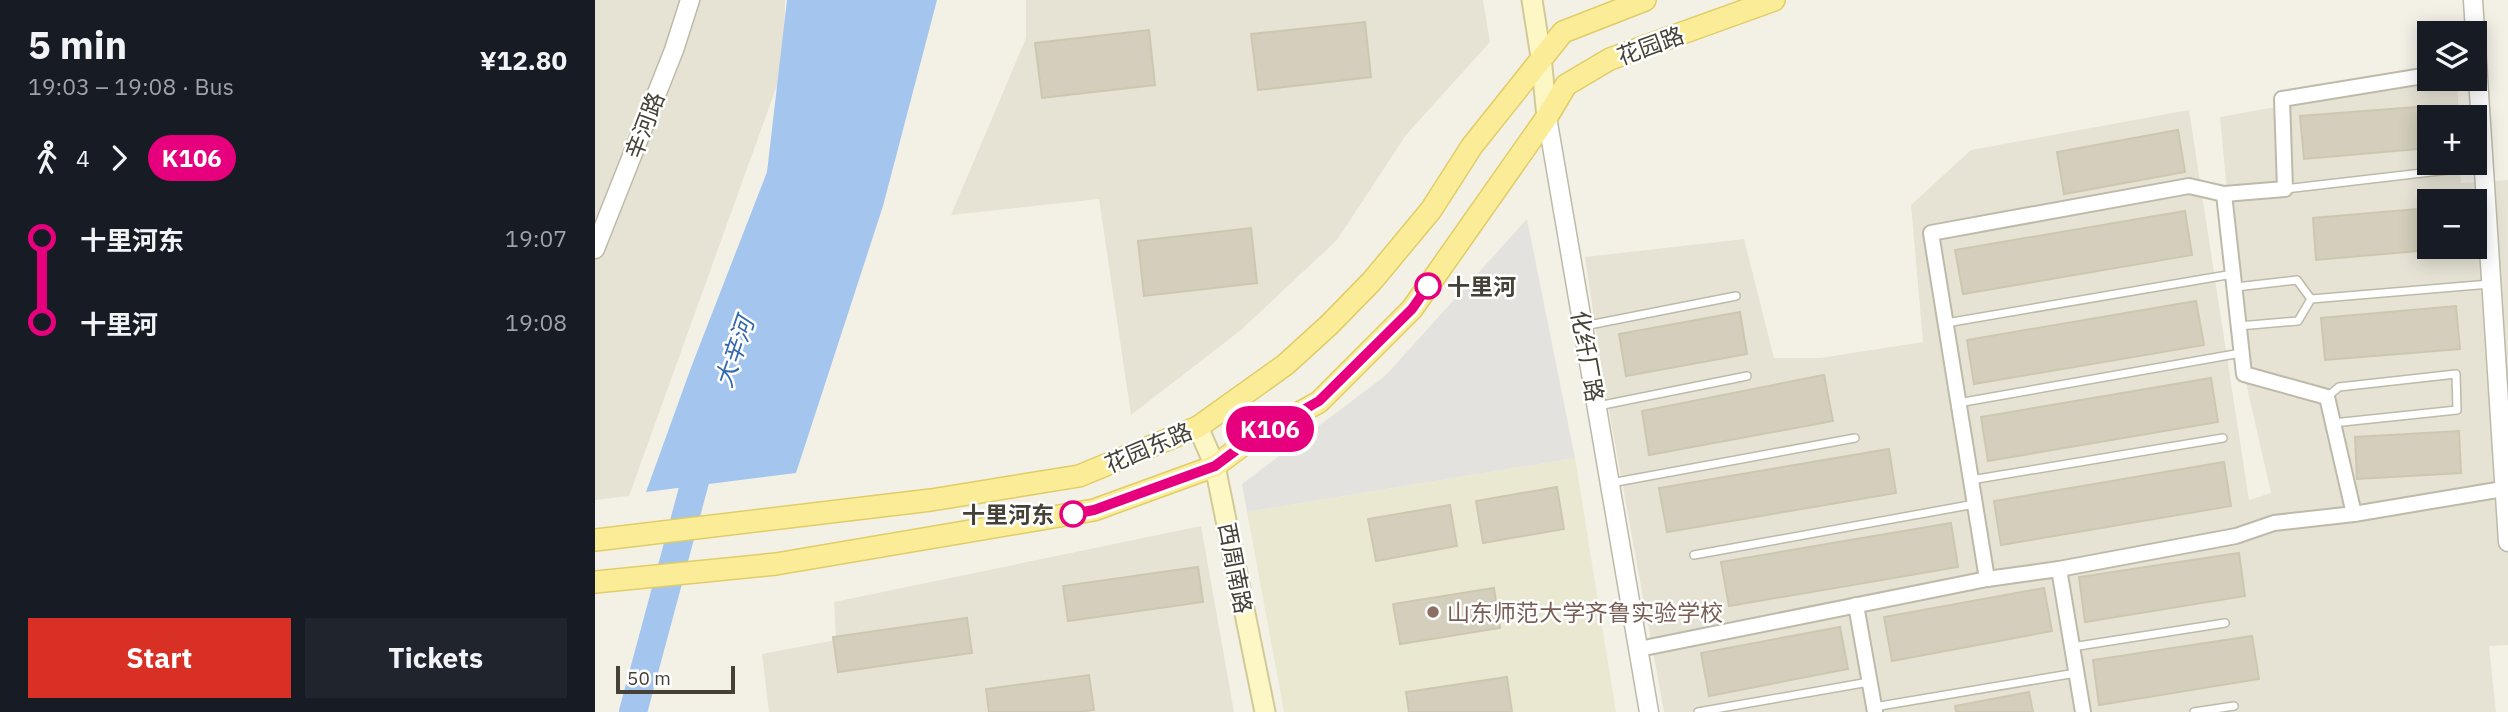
<!DOCTYPE html>
<meta charset="utf-8">
<style>
:root{--surface:#171b24;--page:#20242c;--text:#f1f3f6;--muted:#9ea1a6;--accent:#d93025}
body{margin:0;font-family:"IBM Plex Sans","Noto Sans SC",sans-serif;background:var(--page);color:var(--text);height:100vh;display:flex;flex-direction:column;font-size:26px;white-space:nowrap}
*{box-sizing:border-box;margin:0}
p{font-size:23px;color:var(--muted)}
.icon{flex:none;width:38px;height:38px;fill:none;stroke:currentColor;stroke-width:2;stroke-linecap:round;stroke-linejoin:round}
.map{position:relative;flex:1;overflow:hidden}
.panel{display:flex;flex-direction:column;background:var(--surface);width:595px}
.panel>*{flex:none}
.badge{padding:0 14px;border-radius:23px;font-size:24px;line-height:46px}
.controls{position:absolute;left:1822px;top:21px;display:grid;gap:14px}
.controls a{display:grid;place-items:center;width:70px;height:70px;border-radius:0px;background:var(--surface);box-shadow:0 4px 18px #0003;font-size:35px}
.scale{position:absolute;left:21px;bottom:18px;width:119px;box-sizing:border-box;padding-left:7px;border:4px solid #454136;border-top:0;font-size:19px;line-height:24px;white-space:nowrap;color:#454136;-webkit-text-stroke:5px #fff;paint-order:stroke}
.map>.badge{position:absolute;translate:-50% -50%;box-shadow:0 0 0 4px #fff}
.legs{display:flex;align-items:center;gap:10px;height:77px;padding:0 28px;font-size:23px}
.legs p{margin-inline-start:auto}
.overview{display:flex;align-items:center;justify-content:space-between;height:119px;padding:0 28px}
h1{font-size:38px;font-weight:700;line-height:52px}
.cta{display:flex;gap:14px;margin-top:auto;padding:14px 28px}
.cta a{flex:1;height:80px;border-radius:0px;background:var(--accent);color:#fff;font-size:28px;font-weight:700;line-height:80px;text-align:center}
.cta a+a{background:var(--page);color:var(--text)}
ul{padding:0 28px;list-style:none}
li{display:flex;align-items:center;gap:24px;height:84px;font-size:26px}
li i{display:grid;place-items:center;width:10px;height:100%;margin:0 9px;background:currentColor}
li i::after{content:'';width:18px;height:18px;margin:-9px;border:5px solid;border-radius:50%;background:var(--surface)}
li p{margin-inline-start:auto}
li:first-child i{background:linear-gradient(#0000 50%,currentColor 0)}
li:last-child i{background:linear-gradient(currentColor 50%,#0000 0)}
main{display:flex;flex:1;min-height:0}
.map>svg:first-child{display:block}
.residential{fill:#e6e3d5;fill-rule:evenodd}
.education{fill:#ebe8d1}
.parking{fill:#e4e2de}
.water{fill:#a4c5ee}
.lines{fill:none;stroke-linecap:round;stroke-linejoin:round}
.river{stroke:#a4c5ee;stroke-width:28}
.building{fill:#d4cebc;stroke:#cec7b0;stroke-width:2}
.service-casing{stroke:#bebaa9;stroke-width:10}
.minor-casing{stroke:#bebaa9;stroke-width:18}
.tertiary-casing{stroke:#bebaa9;stroke-width:21}
.secondary-casing{stroke:#d1ca98;stroke-width:23}
.primary-casing{stroke:#e0cd67;stroke-width:24}
.service{stroke:#fff;stroke-width:7}
.minor{stroke:#fff;stroke-width:14}
.tertiary{stroke:#fff;stroke-width:18}
.secondary{stroke:#fdf7c6;stroke-width:19}
.primary{stroke:#fbed97;stroke-width:21}
.line-1-casing{stroke:#fff;stroke-width:16}
.line-1{stroke:#e6007e;stroke-width:10}
.stop-1-dot{fill:#fff;stroke:#e6007e;stroke-width:3.5}
.education-dot{fill:#8d6e63;stroke:#fff;stroke-width:2.5}
.labels{text-anchor:middle;dominant-baseline:central;stroke-width:5;stroke-linejoin:round;paint-order:stroke}
.street-label{font-size:23px;fill:#454136;stroke:#fff}
.stop-label{font-size:23px;font-weight:bold;fill:#454136;stroke:#fff;text-anchor:start}
.education-label{font-size:23px;fill:#785e54;stroke:#fff;text-anchor:start}
.water-label{font-size:24px;font-style:italic;fill:#3268ae;stroke:#fff}
</style>
<main>
<section class="panel">
<div class="overview"><div><h1>5 min</h1><p>19:03 – 19:08 · Bus</p></div><b>¥12.80</b></div>
<div class="legs"><svg class="icon" aria-label="walk" viewBox="0 0 24 24"><circle cx="13" cy="4" r="2"/><path d="M13 8l-2 6 4 7M11 14l-3 7M7 12l3-4h3l4 4"/></svg>4<svg class="icon" aria-label="forward" viewBox="0 0 24 24"><path d="M9 5l7 7-7 7"/></svg><b class="badge" style="background:#e6007e;color:#fff">K106</b></div>
<ul>
<li><i style="color:#e6007e"></i><b>十里河东</b><p>19:07</p></li>
<li><i style="color:#e6007e"></i><b>十里河</b><p>19:08</p></li>
</ul>
<div class="cta"><a>Start</a><a>Tickets</a></div>
</section>
<div class="map">
<svg width="1913" height="712" viewBox="0 0 1913 712">
<rect width="100%" height="100%" fill="#f3f1e6"/>
<g class="residential">
<path d="M0,0h190l-1,66 -155,430 -34,4z"/>
<path d="M431,0h457l7,42 -84,93 -69,105 -96,90 -110,85 -32,-216 -148,16 75,-177z"/>
<path d="M1834,79h28l2,38h-30v46h31l1,20 47,-3v465l-19,1 7,66h-832l-61,-334 -18,-121 159,-18 30,119h46l103,-16 -12,-137 60,-55 218,-40 60,390 22,-7 -27,-119 -24,-257zM1834,201h46v46h-46z"/>
<path d="M606,526l33,186h-465l-7,-58 74,-14 -2,-38z"/>
</g>
<path class="education" d="M980,458l41,254h-332l-37,-200z"/>
<path class="parking" d="M932,219l48,239 -328,54 -5,-28 143,-108z"/>
<path class="water" d="M192,0h150l-54,206 -87,267 -150,19 46,-127 75,-193z"/>
<g class="lines">
<path class="river" d="M38,712l71,-264"/>
</g>
<g class="building">
<path d="M770,22l6,55 -113,13 -7,-56z"/>
<path d="M554,30l6,55 -113,13 -7,-55z"/>
<path d="M1834,106v42l-125,11 -4,-43z"/>
<path d="M1583,130l7,42 -121,22 -7,-42z"/>
<path d="M1834,208v42l-113,10 -3,-42z"/>
<path d="M1590,211l7,44 -229,39 -8,-44z"/>
<path d="M656,228l6,55 -113,13 -6,-55z"/>
<path d="M1601,301l8,44 -230,39 -7,-44z"/>
<path d="M1861,306l4,43 -135,11 -4,-42z"/>
<path d="M1145,312l7,42 -121,22 -7,-42z"/>
<path d="M1229,375l9,46 -184,34 -7,-44z"/>
<path d="M1616,378l7,44 -230,39 -7,-44z"/>
<path d="M1864,431l2,42 -104,6 -2,-42z"/>
<path d="M1294,449l7,44 -229,39 -8,-44z"/>
<path d="M1629,462l7,44 -230,39 -7,-44z"/>
<path d="M962,487l7,42 -81,14 -7,-42z"/>
<path d="M855,505l7,41 -81,15 -8,-42z"/>
<path d="M1356,523l7,44 -229,39 -8,-44z"/>
<path d="M1644,553l6,43 -160,26 -6,-45z"/>
<path d="M603,567l5,35 -135,19 -5,-35z"/>
<path d="M899,588l6,40 -100,16 -7,-40z"/>
<path d="M1449,588l8,43 -160,30 -8,-44z"/>
<path d="M372,618l5,35 -134,19 -5,-35z"/>
<path d="M1245,627l8,42 -139,27 -8,-43z"/>
<path d="M1657,636l7,43 -160,26 -6,-45z"/>
<path d="M494,675l5,35 -16,2h-89l-3,-23z"/>
<path d="M912,677l5,35h-103l-3,-20z"/>
<path d="M1434,692l4,20h-77l-1,-6z"/>
</g>
<g class="lines">
<g class="service-casing">
<g id="service">
<path d="M1690,189l197,-23"/>
<path d="M1641,287l61,-7 14,19"/>
<path d="M1351,323l287,-49"/>
<path d="M989,326l152,-30"/>
<path d="M1644,326l59,-5 13,-22 179,-15"/>
<path d="M1732,397l12,-10 117,-13 1,36 -124,13"/>
<path d="M1363,403l283,-50"/>
<path d="M1003,406l149,-30"/>
<path d="M1376,480l252,-42"/>
<path d="M1016,483l244,-45"/>
<path d="M1099,555l281,-51"/>
<path d="M1477,647l153,-24"/>
<path d="M1279,707l202,-34"/>
<path d="M1103,712l171,-30"/>
<path d="M1599,712l40,-6"/>
</g>
</g>
<g class="minor-casing">
<g id="minor">
<path d="M1759,514l-27,-117 -83,-23 -20,-180 61,-5 -3,-90 147,-24"/>
<path d="M1464,569l24,143"/>
<path d="M1392,579l-56,-346 258,-47 35,8"/>
<path d="M1261,605l19,107"/>
<path d="M1044,649l348,-70 72,-10 177,-33 38,-13 80,-9 149,-25"/>
</g>
</g>
<g class="tertiary-casing">
<g id="tertiary">
<path d="M1878,0l35,542"/>
<path d="M952,117l102,595"/>
<path d="M0,249l79,-199 16,-50"/>
</g>
</g>
<g class="secondary-casing">
<g id="secondary">
<path d="M937,0l9,57 6,60"/>
<path d="M603,427l17,39 50,246"/>
</g>
</g>
<g class="primary-casing">
<g id="primary">
<path d="M0,540l336,-40 148,-24 119,-49 87,-62 44,-40 43,-44 59,-71 41,-64 91,-114 82,-32"/>
<path d="M0,582l181,-18 318,-54 121,-44 32,-24 72,-40 93,-93 135,-192 19,-32 44,-26 164,-59"/>
</g>
</g>
<use href="#service" class="service"/>
<use href="#minor" class="minor"/>
<use href="#tertiary" class="tertiary"/>
<use href="#secondary" class="secondary"/>
<use href="#primary" class="primary"/>
</g>
<g class="lines">
<g class="line-1-casing">
<path id="line-1" d="M478,514l21,-4 121,-44 32,-24 72,-41 93,-92 16,-23"/>
</g>
<use href="#line-1" class="line-1"/>
</g>
<g class="stop-1-dot">
<circle cx="833" cy="286" r="12"/>
<circle cx="478" cy="514" r="12"/>
</g>
<circle class="education-dot" cx="838" cy="612" r="7"/>
<g class="labels">
<g class="street-label">
<text transform="translate(1055 45) rotate(-20)">花园路</text>
<text transform="translate(49 125) rotate(-69)">辛河路</text>
<text transform="translate(993 356) rotate(80)">化纤厂路</text>
<text transform="translate(553 447) rotate(-23)">花园东路</text>
<text transform="translate(641 568) rotate(79)">西周南路</text>
</g>
<g class="stop-label">
<text x="852" y="286">十里河</text>
<text x="459" y="514" text-anchor="end">十里河东</text>
</g>
<g class="education-label">
<text x="852" y="612">山东师范大学齐鲁实验学校</text>
</g>
<g class="water-label">
<text transform="translate(139 352) rotate(-71)">大辛河</text>
</g>
</g>
</svg>
<div class="controls">
<a><svg class="icon" aria-label="layers" viewBox="0 0 24 24"><path d="M12 4l9 5-9 5-9-5zM3 14l9 5 9-5"/></svg></a>
<a>+</a>
<a>−</a>
</div>
<div class="scale">50 m</div>
<b class="badge" style="left:675px;top:429px;background:#e6007e;color:#fff">K106</b>
</div>
</main>
